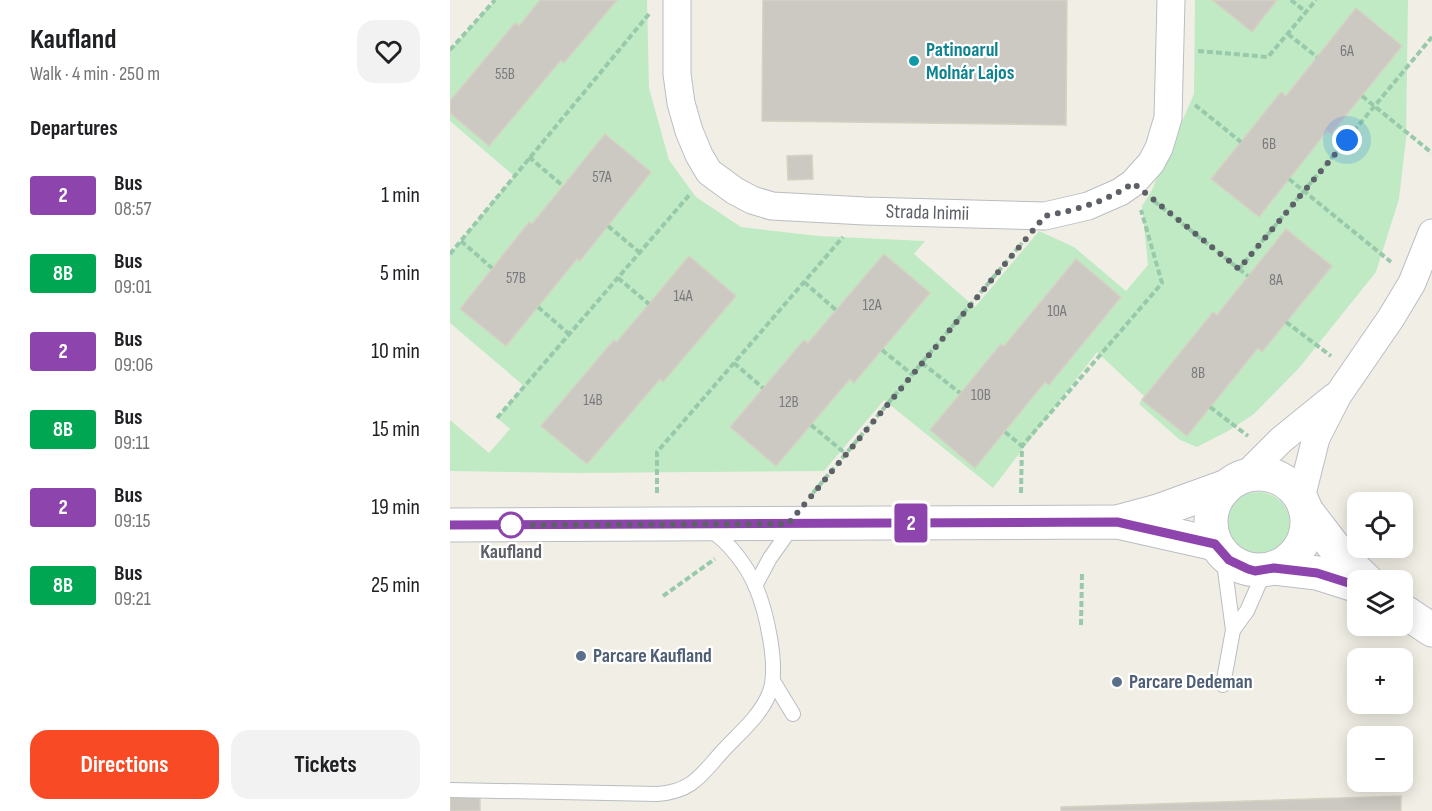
<!DOCTYPE html>
<meta charset="utf-8">
<style>
:root{--surface:#fff;--page:#f2f2f2;--text:#202124;--muted:#757577;--accent:#f84a24}
body{margin:0;font-family:"Sofia Sans Condensed",sans-serif;background:var(--page);color:var(--text);height:100vh;display:flex;flex-direction:column;font-size:22px;white-space:nowrap}
*{box-sizing:border-box;margin:0}
p{font-size:20px;color:var(--muted)}
.icon{flex:none;width:33px;height:33px;fill:none;stroke:currentColor;stroke-width:2;stroke-linecap:round;stroke-linejoin:round}
.map{position:relative;flex:1;overflow:hidden}
.panel{display:flex;flex-direction:column;background:var(--surface);width:450px}
.panel>*{flex:none}
.badge{padding:0 12px;border-radius:4px;font-size:21px;line-height:39px}
.controls{position:absolute;left:897px;top:492px;display:grid;gap:12px}
.controls a{display:grid;place-items:center;width:66px;height:66px;border-radius:12px;background:var(--surface);box-shadow:0 3px 15px #0003;font-size:30px}
.you{position:absolute;width:30px;height:30px;margin:-15px;border:4px solid #fff;border-radius:50%;background:#1a73e8;box-shadow:0 0 0 9px #1a73e833}
.map>.badge{position:absolute;translate:-50% -50%;box-shadow:0 0 0 3px #fff}
h2{padding:0 30px;font-size:22px;line-height:54px}
.round{display:grid;place-items:center;flex:none;width:63px;height:63px;border-radius:18px;background:var(--page)}
.head{display:flex;align-items:center;justify-content:space-between;height:102px;padding:0 30px}
h1{font-size:28px;font-weight:700;line-height:45px}
.action{display:flex;gap:12px;margin-top:auto;padding:12px 30px}
.action a{flex:1;height:69px;border-radius:18px;background:var(--accent);color:#fff;font-size:24px;font-weight:700;line-height:69px;text-align:center}
.action a+a{background:var(--page);color:var(--text)}
ul{padding:0;list-style:none}
li{display:flex;align-items:center;gap:18px;height:78px;padding:0 30px}
li div{flex:1}
li b{display:block;font-size:22px}
li em{font-style:normal}
li .badge{min-width:66px;font-weight:700;text-align:center}
main{display:flex;flex:1;min-height:0}
.map>svg:first-child{display:block}
.green{fill:#c0eac4}
.building{fill:#ccc9c2;stroke:#d6d2c3;stroke-width:1.5}
.lines{fill:none;stroke-linecap:round;stroke-linejoin:round}
.service-casing{stroke:#babdc2;stroke-width:16}
.minor-casing{stroke:#babdc2;stroke-width:29}
.secondary-casing{stroke:#bbbdc4;stroke-width:35}
.path{stroke:#97c9aa;stroke-width:4;stroke-dasharray:6 3;stroke-linecap:butt}
.service{stroke:#fff;stroke-width:14}
.minor{stroke:#fff;stroke-width:27}
.secondary{stroke:#fff;stroke-width:33}
.line-casing{stroke:#fff;stroke-width:14}
.line{stroke:#8e44ad;stroke-width:9}
.walk{stroke:#5d6067;stroke-width:6;stroke-dasharray:0 10.8}
.culture-dot{fill:#0f9aa8;stroke:#fff;stroke-width:2}
.stop-dot{fill:#fff;stroke:#8e44ad;stroke-width:3}
.service-dot{fill:#5c6f8a;stroke:#fff;stroke-width:2}
.labels{text-anchor:middle;dominant-baseline:central;stroke-width:4.5;stroke-linejoin:round;paint-order:stroke}
.number-label{font-size:16px;fill:#797a7e}
.culture-label{font-size:20px;font-weight:bold;fill:#0d838f;stroke:#fff;text-anchor:start}
.street-label{font-size:20px;fill:#5d6067;stroke:#fff}
.stop-label{font-size:20px;font-weight:bold;fill:#5d6067;stroke:#fff}
.service-label{font-size:20px;font-weight:bold;fill:#4e5e75;stroke:#fff;text-anchor:start}
</style>
<main>
<section class="panel">
<div class="head"><div><h1>Kaufland</h1><p>Walk · 4 min · 250 m</p></div><a class="round"><svg class="icon" aria-label="heart" viewBox="0 0 24 24"><path d="M12 20l-8-8c-3-5 5-10 8-4 3-6 11-1 8 4z"/></svg></a></div>
<h2>Departures</h2>
<ul>
<li><span class="badge" style="background:#8e44ad;color:#fff">2</span><div><b>Bus</b><p>08:57</p></div><em>1 min</em></li>
<li><span class="badge" style="background:#00a651;color:#fff">8B</span><div><b>Bus</b><p>09:01</p></div><em>5 min</em></li>
<li><span class="badge" style="background:#8e44ad;color:#fff">2</span><div><b>Bus</b><p>09:06</p></div><em>10 min</em></li>
<li><span class="badge" style="background:#00a651;color:#fff">8B</span><div><b>Bus</b><p>09:11</p></div><em>15 min</em></li>
<li><span class="badge" style="background:#8e44ad;color:#fff">2</span><div><b>Bus</b><p>09:15</p></div><em>19 min</em></li>
<li><span class="badge" style="background:#00a651;color:#fff">8B</span><div><b>Bus</b><p>09:21</p></div><em>25 min</em></li>
</ul>
<div class="action"><a>Directions</a><a>Tickets</a></div>
</section>
<div class="map">
<svg width="982" height="811" viewBox="0 0 982 811">
<rect width="100%" height="100%" fill="#f1efe5"/>
<g class="green">
<path d="M45,0h152l2,88 20,72 27,37 45,30 77,9 107,5 -11,13 61,53 64,-76 35,16 52,44 22,-26 -6,-59 9,-14 43,-98 1,-94h213l-2,139 -7,60 -23,73 -77,96 -45,46 -26,17 -31,16 -17,-7 -41,-36 5,-8 -47,-44 -104,136 -109,-88 -60,71 -247,2 -127,-2v-51l39,33 21,-24 -13,-11 27,-32 -74,-63v-69l64,-78 -64,-55v-71z"/>
<circle cx="808" cy="524" r="32"/>
</g>
<g class="building">
<path d="M90,0h77l-53,63 -3,-3 -72,86 -39,-33v-12l65,-78 4,3z"/>
<path d="M313,0h304l-1,125 -304,-4z"/>
<path d="M762,0h65l-25,32z"/>
<path d="M906,8l46,38 -71,88 -4,-3 -68,86 -48,-38 70,-87 5,4z"/>
<path d="M155,134l46,38 -71,89 -3,-2 -71,87 -46,-37 69,-87 3,2z"/>
<path d="M362,155l1,24 -25,1 -1,-24z"/>
<path d="M836,229l46,37 -70,86 -4,-4 -71,88 -45,-36 71,-88 4,3z"/>
<path d="M434,254l46,39 -76,90 -4,-4 -74,87 -46,-39 74,-87 4,3z"/>
<path d="M239,256l47,40 -73,86 -3,-3 -73,85 -46,-38 73,-86 3,2z"/>
<path d="M626,259l45,38 -72,88 -4,-3 -70,86 -45,-38 71,-86 3,2z"/>
<rect x="0" y="794" width="30" height="17"/>
<path d="M951,796v15h-340v-4z"/>
</g>
<g class="lines">
<g class="service-casing">
<g id="service">
<path d="M773,555l10,75 -10,55"/>
<path d="M305,586l15,-28 22,-31"/>
<path d="M783,630l14,-19 18,-41"/>
<path d="M323,681l20,33"/>
<path d="M0,790l207,4c33,-2 43,-17 63,-40 16,-18 40,-37 49,-60 11,-25 -3,-83 -13,-107 -9,-21 -27,-45 -46,-57"/>
</g>
</g>
<g class="minor-casing">
<g id="minor">
<path id="s1" d="M227,0v74l4,29 8,28 10,24 10,17 26,19 17,9 20,6 93,5 180,5 43,-10 32,-14 13,-9 18,-20 8,-15 9,-30 3,-118"/>
<path d="M795,476l36,-36 53,-43"/>
<path d="M851,498l15,-60 22,-43 53,-77 21,-35 20,-50"/>
</g>
</g>
<g class="secondary-casing">
<g id="secondary">
<circle cx="809" cy="522" r="48"/>
<path d="M855,509l36,47 25,24"/>
<path d="M671,521l37,-10 69,-25"/>
<path d="M0,525l667,-3 98,22"/>
<path d="M824,568l43,5 41,13"/>
<path d="M952,610l30,20"/>
</g>
</g>
<g class="path">
<path d="M841,0l15,12"/>
<path d="M838,34l29,23"/>
<path d="M0,50l45,-50"/>
<path d="M748,51l70,6 48,-57"/>
<path d="M912,96l70,57"/>
<path d="M745,105l46,37"/>
<path d="M79,157l34,29"/>
<path d="M839,179l102,83"/>
<path d="M704,201l85,68 193,-232"/>
<path d="M158,226l31,26"/>
<path d="M11,241l31,27"/>
<path d="M0,254l199,-240"/>
<path d="M789,269l9,7"/>
<path d="M168,278l31,26"/>
<path d="M354,282l32,28"/>
<path d="M88,307l31,27"/>
<path d="M836,322l45,34"/>
<path d="M432,350l31,25"/>
<path d="M284,363l29,25"/>
<path d="M472,363l38,30"/>
<path d="M760,407l38,29"/>
<path d="M47,418l194,-225"/>
<path d="M361,425l35,29"/>
<path d="M555,432l17,14"/>
<path d="M207,493v-41l186,-215"/>
<path d="M363,493l209,-250"/>
<path d="M571,493l1,-47 140,-163 -21,-73"/>
<path d="M213,596l52,-37"/>
<path d="M631,625l1,-51"/>
</g>
<use href="#service" class="service"/>
<use href="#minor" class="minor"/>
<use href="#secondary" class="secondary"/>
</g>
<g class="lines">
<g class="line-casing">
<path id="line" d="M0,525l667,-3 98,22 14,16 19,9 7,2 19,-3 43,5 41,13"/>
</g>
<use href="#line" class="line"/>
<path class="walk" d="M61,525l277,-1 257,-308c31,-6 61,-14 88,-33l106,86 108,-129"/>
</g>
<circle class="culture-dot" cx="464" cy="61" r="6"/>
<circle class="stop-dot" cx="61" cy="525" r="12"/>
<g class="service-dot">
<circle cx="131" cy="656" r="6"/>
<circle cx="667" cy="682" r="6"/>
</g>
<g class="labels">
<g class="number-label">
<text x="897" y="51">6A</text>
<text x="55" y="74">55B</text>
<text x="819" y="144">6B</text>
<text x="152" y="177">57A</text>
<text x="66" y="278">57B</text>
<text x="826" y="280">8A</text>
<text x="233" y="296">14A</text>
<text x="422" y="305">12A</text>
<text x="607" y="311">10A</text>
<text x="748" y="373">8B</text>
<text x="531" y="395">10B</text>
<text x="143" y="400">14B</text>
<text x="339" y="402">12B</text>
</g>
<g class="culture-label">
<text x="476" y="50">Patinoarul<tspan x="476" dy="23">Molnár Lajos</tspan></text>
</g>
<g class="street-label">
<text stroke="none"><textPath href="#s1" startOffset="406">Strada Inimii</textPath></text>
</g>
<g class="stop-label">
<text x="61" y="552">Kaufland</text>
</g>
<g class="service-label">
<text x="143" y="656">Parcare Kaufland</text>
<text x="679" y="682">Parcare Dedeman</text>
</g>
</g>
</svg>
<div class="controls">
<a><svg class="icon" aria-label="locate" viewBox="0 0 24 24"><circle cx="12" cy="12" r="6"/><path d="M12 2v4M12 18v4M2 12h4M18 12h4"/></svg></a>
<a><svg class="icon" aria-label="layers" viewBox="0 0 24 24"><path d="M12 4l9 5-9 5-9-5zM3 14l9 5 9-5"/></svg></a>
<a>+</a>
<a>−</a>
</div>
<div class="you" style="left:897px;top:140px"></div>
<b class="badge" style="left:461px;top:523px;background:#8e44ad;color:#fff">2</b>
</div>
</main>
